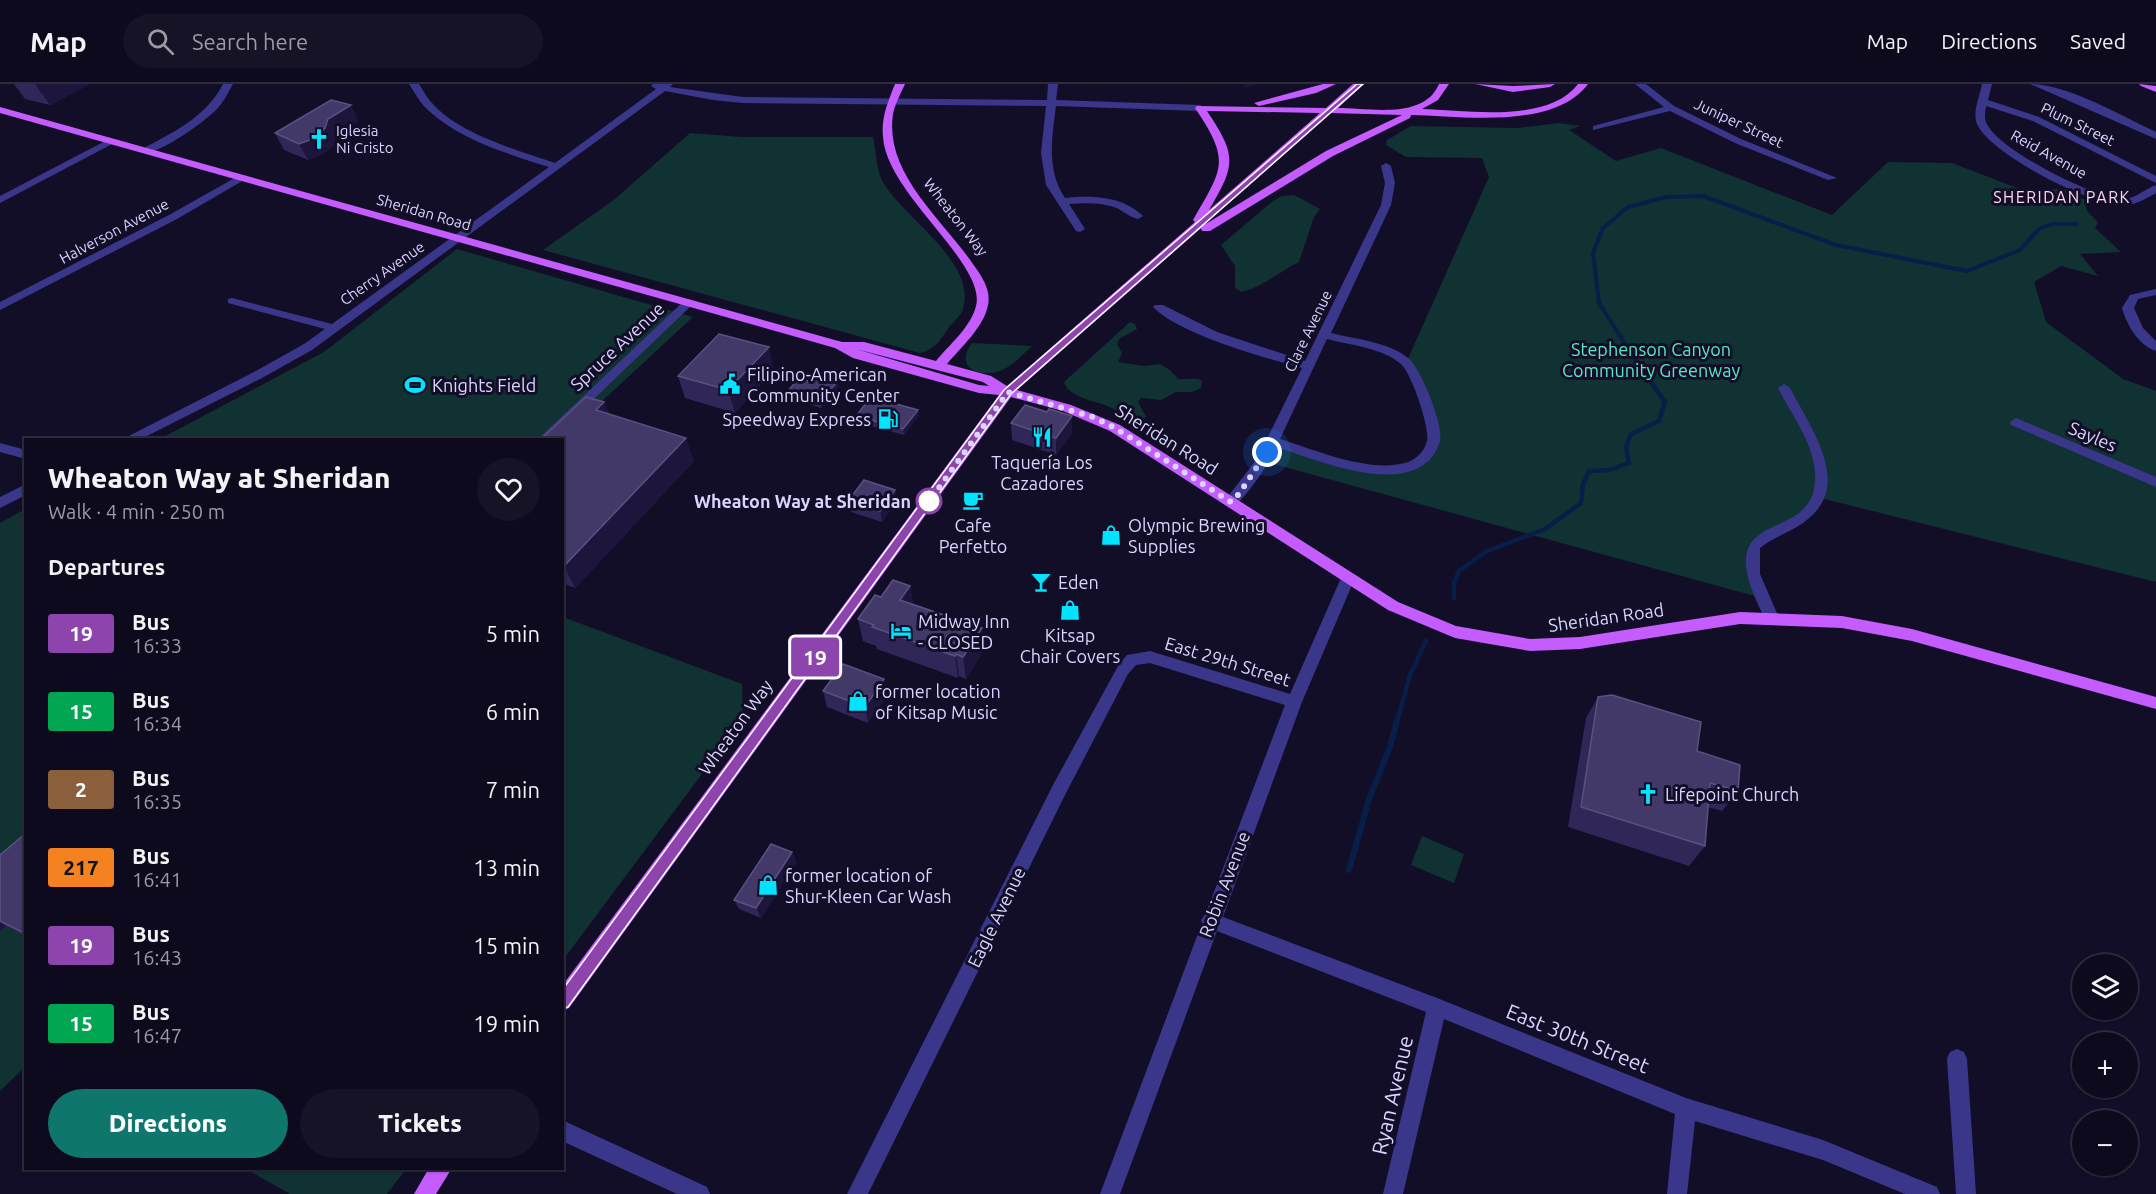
<!DOCTYPE html>
<meta charset="utf-8">
<style>
:root{--surface:#0e0a1e;--page:#171327;--text:#f1f3f6;--muted:#9b9aa4;--line:#2e2b3c;--accent:#0f766e}
body{margin:0;font-family:Ubuntu,sans-serif;background:var(--page);color:var(--text);height:100vh;display:flex;flex-direction:column;font-size:22px;white-space:nowrap}
*{box-sizing:border-box;margin:0}
p{font-size:20px;color:var(--muted)}
.icon{flex:none;width:33px;height:33px;fill:none;stroke:currentColor;stroke-width:2;stroke-linecap:round;stroke-linejoin:round}
.map{position:relative;flex:1;overflow:hidden}
.side{position:absolute;left:24px;top:354px;width:540px;height:732px;display:flex;flex-direction:column;background:var(--surface);border-radius:0px;box-shadow:0 2px 4px #0004,0 0 0 2px var(--line)}
.side>*{flex:none}
.badge{padding:0 12px;border-radius:4px;font-size:21px;line-height:39px}
.buttons{position:absolute;left:2072px;top:870px;display:grid;gap:12px}
.buttons a{display:grid;place-items:center;width:66px;height:66px;border-radius:50%;background:var(--surface);box-shadow:0 2px 4px #0004,0 0 0 2px var(--line);font-size:30px}
.you{position:absolute;width:30px;height:30px;margin:-15px;border:4px solid #fff;border-radius:50%;background:#1a73e8;box-shadow:0 0 0 9px #1a73e833}
.map>.badge{position:absolute;translate:-50% -50%;box-shadow:0 0 0 3px #fff}
h2{padding:0 24px;font-size:22px;line-height:54px}
.round{display:grid;place-items:center;flex:none;width:63px;height:63px;border-radius:32px;background:var(--page)}
.head{display:flex;align-items:center;justify-content:space-between;height:102px;padding:0 24px}
h1{font-size:28px;font-weight:800;line-height:45px}
.button{display:flex;gap:12px;margin-top:auto;padding:12px 24px}
.button a{flex:1;height:69px;border-radius:36px;background:var(--accent);color:#fff;font-size:24px;font-weight:800;line-height:69px;text-align:center}
.button a+a{background:var(--page);color:var(--text)}
ul{padding:0;list-style:none}
li{display:flex;align-items:center;gap:18px;height:78px;padding:0 24px}
li div{flex:1}
li b{display:block;font-size:22px}
li em{font-style:normal}
li .badge{min-width:66px;font-weight:700;text-align:center}
header{display:flex;align-items:center;gap:36px;box-sizing:border-box;height:84px;padding:0 30px;background:var(--surface);border-bottom:2px solid var(--line)}
header strong{font-size:28px}
nav{display:flex;gap:33px;margin-inline-start:auto;font-size:21px}
.search{width:420px;height:54px;background:var(--page);display:flex;align-items:center;gap:15px;box-sizing:border-box;padding:0 21px;border-radius:33px;color:var(--muted);font-size:22px}
.map>svg:first-child{display:block}
.green{fill:#103232}
.lines{fill:none;stroke-linecap:round;stroke-linejoin:round}
.stream-far2{stroke:#071e48;stroke-width:4}
.stream-far1{stroke:#071e48;stroke-width:4.5}
.stream{stroke:#071e48;stroke-width:6}
.minor{fill:#3a368a;fill-rule:evenodd}
.major{fill:#c45cff;fill-rule:evenodd}
.wall{fill:#302657}
.shaded-wall{fill:#1d153c}
.building{fill:#423969;stroke:#5a5180;stroke-width:1.5}
.line{fill:#8e44ad;stroke:#fff;stroke-width:1.5}
.walk{stroke:#dad5ff;stroke-width:6;stroke-dasharray:0 10.8}
.stop-dot{fill:#fff;stroke:#8e44ad;stroke-width:3}
.labels{text-anchor:middle;dominant-baseline:central;stroke-width:6;stroke-linejoin:round;paint-order:stroke}
.far-street-label{font-size:15px;fill:#dad5ff;stroke:#130e28}
.far-poi-label{font-size:15px;fill:#dad5ff;stroke:#130e28;text-anchor:start}
.far-neighbourhood-label{font-size:16px;letter-spacing:1.5px;fill:#ffd7f0;stroke:#130e28}
.street-label{font-size:18px;fill:#dad5ff;stroke:#130e28}
.park-label{font-size:18px;fill:#58e8c5;stroke:#130e28}
.poi-label{font-size:18px;fill:#dad5ff;stroke:#130e28;text-anchor:start}
.stop-label{font-size:18px;font-weight:bold;fill:#dad5ff;stroke:#130e28;text-anchor:end}
.near-street-label{font-size:21px;fill:#dad5ff;stroke:#130e28}
</style>
<header>
<strong>Map</strong>
<div class="search"><svg class="icon" aria-label="search" viewBox="0 0 24 24"><circle cx="10" cy="10" r="6"/><path d="M15 15l6 6"/></svg>Search here</div>
<nav><a>Map</a><a>Directions</a><a>Saved</a></nav>
</header>
<div class="map">
<svg width="2156" height="1110" viewBox="0 0 2156 1110">
<rect width="100%" height="100%" fill="#130e28"/>
<g class="green">
<path d="M1559,39l21,3 -11,4 47,31 45,-13 171,67 56,-53 64,1 68,26h43l22,11 2,11 11,11 -3,6 26,24 -41,2 18,22 -37,-10 -27,16 12,40 77,57 33,12v191l-339,-85 -5,11 -58,38 8,52 -499,-137 9,-20 96,28 45,-3 21,-27 -27,-78 82,-184 -7,-19 -76,-1 -20,-12 1,-5 24,-14 106,2z"/>
<path d="M690,49l52,4h131c3,13 3,33 10,45 20,36 94,79 80,127 -2,6 -9,13 -14,18 -8,12 -14,23 -29,26l-377,-103 72,-51z"/>
<path d="M1294,111l26,14 -6,8 -15,45c-19,9 -37,26 -58,30l-6,-5v-21l-14,-21 52,-44 9,-5z"/>
<path d="M457,165l236,68 -132,122 -403,1 166,-88z"/>
<path d="M1130,238l5,2 2,5 -18,10 -2,5 5,9 -4,9 26,4 16,-2 10,6 8,9h20l4,2 -1,7 -9,4h-16l-15,8 -20,-2 -3,4 8,15 -7,6c-14,-2 -17,-10 -29,-16 -14,-6 -41,-9 -46,-25z"/>
<path d="M972,259l60,3c-9,8 -19,20 -30,24 -21,9 -49,-1 -30,-27z"/>
<path d="M25,425l1,557 -26,25v-568z"/>
<path d="M563,533l179,67 1,35 -180,241z"/>
<path d="M1422,752l42,18 -10,29 -43,-18z"/>
<path d="M246,1085h160l-19,25h-97z"/>
</g>
<g class="lines">
<path class="stream-far2" d="M1636,277l-37,-58 -6,-50 10,-25 25,-21 38,-10 37,-1 133,49 131,26 53,-21 19,-21 13,-5h25"/>
<g class="stream-far1">
<path d="M1454,514v-15l5,-12 26,-19 60,-23 36,-26 2,-19 6,-13 20,-1 20,-7 -3,-16 5,-13 28,-13 6,-19 -30,-43"/>
<path d="M1397,638l13,-47 16,-34"/>
</g>
<path class="stream" d="M1349,786l20,-71 21,-52 7,-27"/>
<g class="minor">
<path d="M223,0h10c-5,9 -9,17 -15,24 -12,13 -59,47 -76,45v-4c32,-17 64,-32 81,-65z"/>
<path d="M409,0h10c4,6 8,14 13,19 27,31 85,47 123,60l101,-74 -5,-3 2,-2h20l-3,3 73,10 304,3 1,-16h10l-2,16 144,5 5,3 -5,3 -144,-5c-4,32 -10,64 9,92 26,-3 58,-2 78,18l-5,3c-8,-2 -14,-7 -21,-11 -16,-6 -32,-5 -48,-4l16,25 -5,3 -4,-1 -30,-46 -5,-32 5,-47 -303,-3 -30,-3 -48,-9 -353,259 -50,28 -123,62h-18l133,-68 50,-28 21,-15 -97,-26v-4l4,-1 100,26 217,-157c-41,-13 -89,-27 -121,-57 -8,-7 -13,-17 -19,-26z"/>
<path d="M1635,0h11l28,22 67,33 96,39 -9,2 -93,-37 -65,-32 -77,19v-4l71,-19z"/>
<path d="M1982,0h10l-4,16 51,17 117,59v7l-123,-62 -47,-15c-1,6 -2,13 1,18 12,26 107,74 135,75 14,0 22,-10 34,-14v8c-9,5 -18,11 -29,12 -33,3 -137,-51 -150,-81 -5,-12 3,-28 5,-40z"/>
<path d="M2030,0c38,0 91,32 126,48v7z"/>
<path d="M111,54l5,3 -2,2 -114,60v-7z"/>
<path d="M1386,79l5,3 4,17 -4,22 -60,128c24,6 58,9 77,25 13,10 36,68 32,83 -4,14 -13,24 -26,29 -38,15 -101,-11 -138,-23 -10,21 -24,42 -40,58h-10l-2,-3 2,-3 31,-40 45,-91c-37,-10 -123,-34 -149,-61l2,-2h8l54,27 88,29 76,-156 4,-22 -4,-17zM1327,255c23,6 56,9 74,25 11,10 29,64 26,77 -3,11 -11,19 -22,22 -36,10 -90,-13 -125,-24z"/>
<path d="M240,91l5,3 -1,2 -67,39 -177,91v-8l169,-87z"/>
<path d="M2156,205v6l-18,4 -4,9 9,20 13,13v10c-18,-6 -29,-26 -34,-43l8,-13z"/>
<path d="M689,215l6,3 -2,2 -142,136h-14l148,-140z"/>
<path d="M1784,300l6,4c19,37 63,95 18,131 -14,12 -33,17 -48,29v26l19,44 -2,4h-10c-69,-127 54,-69 48,-150 -2,-30 -24,-58 -37,-84z"/>
<path d="M2016,334l140,59v10l-145,-62 -1,-3z"/>
<path d="M0,359l26,7v9l-26,-7z"/>
<path d="M26,400v11l-26,13v-11z"/>
<path d="M1348,489l7,5 -53,124 -79,215 214,81 249,100 137,42 114,47 3,7h-35l-82,-34 -128,-39 -8,73h-20l8,-80 -231,-95 -41,175h-20l43,-182 -209,-81 -97,263h-20l102,-271 -1,-3 5,-7 79,-208 -135,-42 -14,2 -8,9 -63,121 -197,399h-21l206,-409 65,-119 9,-11 23,-4 140,43 51,-116z"/>
<path d="M1957,965l7,3 3,7 9,135h-20l-9,-135 3,-7z"/>
<path d="M562,1036l145,67 3,7h-33l-115,-53z"/>
</g>
<g class="major">
<path d="M895,0h10c-4,9 -10,20 -12,30 -9,61 51,106 82,153 8,11 16,24 13,38 -4,22 -27,42 -41,59l44,12 16,10 188,-164 -2,-2c30,-52 38,-59 2,-112l2,-2 129,2 27,-24h11l-26,24c31,0 86,12 101,-24h10l-11,16 -16,9c44,1 126,15 156,-25h10c-34,46 -126,32 -177,31l-1,3 -77,38 -123,75h-8l-1,-3 -184,162 54,15 49,20 278,177 58,24 74,13 50,-2 160,-25 102,4 70,13 244,68v12l-244,-68 -70,-13 -102,-4 -160,25 -50,2 -75,-13 -67,-28 -278,-179 -47,-20 -52,-14 -442,611 -7,3v-25l437,-591 -20,-2 -126,-35 -18,-10 -42,-12 -793,-223v-6l842,235h22l72,19c13,-16 35,-34 40,-55 11,-42 -90,-113 -93,-169 -2,-20 5,-35 12,-53zM1207,27l113,2 -111,97c27,-46 28,-54 -2,-99zM1331,29l71,2 -76,36 -122,74zM856,265l127,33 6,4 -10,-1z"/>
<path d="M1323,0h13l-20,9 -57,13 -5,-3z"/>
<path d="M1475,0l38,2 42,-2 -5,3 -37,5z"/>
<path d="M2139,0l17,2v6l-15,-6z"/>
<path d="M429,1084h23l-16,26h-22z"/>
</g>
</g>
<g class="wall">
<path d="M14,0h76l-40,21 -25,-6z"/>
<path d="M359,37l-23,14 -2,10 -11,9 -15,6 -24,-10 -9,-17z"/>
<path d="M774,286l-39,43 -50,-15 -7,-22z"/>
<path d="M812,298l27,4 -18,22 -33,-10 -1,-6z"/>
<path d="M604,318l5,12 85,47 -119,127 -13,-5v-143z"/>
<path d="M918,326l1,5 -15,20 -47,-13 -1,-6z"/>
<path d="M1011,339l61,10 -16,22 -44,-15z"/>
<path d="M895,406l2,11 -15,21 -31,-10 -3,-11z"/>
<path d="M910,502l3,18 69,24 2,22 -18,29 -7,-3 -1,2 -81,-29 -1,-3 -13,-5 -5,-22 23,-22z"/>
<path d="M823,607l64,4 -19,28 -41,-16z"/>
<path d="M1598,613l99,54 41,40 -16,20 -14,-4 -3,39 -16,20 -121,-39 18,-109z"/>
<path d="M26,749v104l-20,-11 -6,5v-76z"/>
<path d="M792,768l4,10 -35,56 -22,-9 -5,-9z"/>
</g>
<g class="shaded-wall">
<path d="M35,0h55l-40,21z"/>
<path d="M1245,0h13l-14,4z"/>
<path d="M351,21l8,16 -23,14 -2,10 -11,9 -15,6 -9,-16 29,-25z"/>
<path d="M769,263l5,23 -39,43 -7,-23z"/>
<path d="M838,297l1,5 -18,22 -1,-6z"/>
<path d="M604,318l9,23 -17,-15z"/>
<path d="M918,326l1,5 -15,20 -1,-6z"/>
<path d="M1072,332v17l-16,22v-17z"/>
<path d="M686,354l8,23 -119,127 -11,-22z"/>
<path d="M895,406l2,11 -15,21 -2,-11z"/>
<path d="M910,502l4,22 -14,-8z"/>
<path d="M982,544l2,22 -18,29 -3,-22z"/>
<path d="M956,570l3,22 -1,2 -3,-22z"/>
<path d="M884,595l3,16 -19,28 -3,-16z"/>
<path d="M792,768l4,10 -35,56 -5,-10z"/>
<path d="M0,838l6,4 -6,5z"/>
</g>
<g class="building">
<path d="M331,16l20,5 -23,14 -3,9 -10,10 -16,6 -24,-11z"/>
<path d="M719,250l50,13 -41,43 -50,-14z"/>
<path d="M818,291l20,6 -18,21 -33,-10 12,-14 13,4z"/>
<path d="M586,313l18,5 -8,8 90,28 -122,128 -2,-1v-125h-22z"/>
<path d="M871,313l47,13 -15,19 -47,-13z"/>
<path d="M1025,321l22,7 2,-3 23,7 -16,22 -45,-15z"/>
<path d="M864,396l31,10 -15,21 -32,-10z"/>
<path d="M893,496l17,6 -10,14 82,28 -19,29 -7,-3 -1,2 -83,-29 2,-2 -16,-6 17,-24 6,2z"/>
<path d="M843,580l41,15 -19,28 -42,-16z"/>
<path d="M1612,611l89,27 -4,29 43,14 -2,26 -28,-8 -5,63 -124,-39 17,-110z"/>
<path d="M26,749v101l-26,-13v-66z"/>
<path d="M771,760l21,8 -36,56 -22,-8z"/>
</g>
<path class="line" d="M1357,0h6l-352,310 -443,613 -6,2 -5,-2 -2,-5 2,-5 447,-607z"/>
<g class="lines">
<path class="walk" d="M929,417l-1,2 80,-111 85,25 22,11 116,74 8,-8 28,-42"/>
</g>
<defs>
<g id="church-bare" transform="scale(1.62)"><path d="M-1.2-6h2.4v3.5h3.3v2.4h-3.3V6h-2.4V-.1h-3.3v-2.4h3.3Z" fill="#01e3ff" stroke="#130e28" stroke-width="2.5" paint-order="stroke"/></g>
<g id="civic-bare" transform="scale(1.62)"><path d="M-.6-6.5H3V-4.5H.6V-3L4-1V1h2V6H-6V1h2V-1L-.6-3ZM-1.2 2.5V6h2.4V2.5Z" fill="#01e3ff" stroke="#130e28" stroke-width="2.5" paint-order="stroke"/></g>
<g id="stadium-bare" transform="scale(1.62)"><path d="M0-5a6.5 5 0 1 0 0 10a6.5 5 0 1 0 0-10ZM-3.5-1.8h7v3.6h-7Z" fill="#01e3ff" stroke="#130e28" stroke-width="2.5" paint-order="stroke"/></g>
<g id="fuel-bare" transform="scale(1.62)"><path d="M-5.5-6h7V0h2V4h1.3V-2.5L3-4.5l.8-.8L6-3V5H2.5V1h-1V6h-7ZM-4.2-4.7v3.2H.2V-4.7Z" fill="#01e3ff" stroke="#130e28" stroke-width="2.5" paint-order="stroke"/></g>
<g id="restaurant-bare" transform="scale(1.62)"><path d="M-5-6h1v4h1v-4h1v4h1v-4h1v5L-1.5 .5V6h-2V.5L-5-1ZM5-6V6H3V1.5H1.5Q1.5-4 5-6Z" fill="#01e3ff" stroke="#130e28" stroke-width="2.5" paint-order="stroke"/></g>
<g id="cafe-bare" transform="scale(1.62)"><path d="M-5.5-4.5H6V0H3Q3 3.5 0 3.5H-2.5Q-5.5 3.5-5.5 0ZM3-3.2v2h1.7v-2ZM-6 4.5H4V6H-6Z" fill="#01e3ff" stroke="#130e28" stroke-width="2.5" paint-order="stroke"/></g>
<g id="shop-bare" transform="scale(1.62)"><path d="M-5-2.5h2.3a2.7 3.5 0 0 1 5.4 0H5L5.5 6h-11ZM-1.5-2.5h3a1.5 2.3 0 0 0-3 0Z" fill="#01e3ff" stroke="#130e28" stroke-width="2.5" paint-order="stroke"/></g>
<g id="bar-bare" transform="scale(1.62)"><path d="M-6-5H6L.8 .8V4.5H3.5V6h-7V4.5H-.8V.8Z" fill="#01e3ff" stroke="#130e28" stroke-width="2.5" paint-order="stroke"/></g>
<g id="hotel-bare" transform="scale(1.62)"><path d="M-6-4.5h1.5V1H6V5H4.5V3h-9V5H-6ZM-4 0a1.8 1.8 0 1 1 3.6 0ZM.5 0V-2.5h3Q6-2.5 6 0Z" fill="#01e3ff" stroke="#130e28" stroke-width="2.5" paint-order="stroke"/></g>
</defs>
<g fill-rule="evenodd">
<use href="#church-bare" x="319" y="55"/>
<use href="#civic-bare" x="730" y="300"/>
<use href="#stadium-bare" x="415" y="301"/>
<use href="#fuel-bare" x="888" y="335"/>
<use href="#restaurant-bare" x="1042" y="353"/>
<use href="#cafe-bare" x="973" y="416"/>
<use href="#shop-bare" x="1111" y="451"/>
<use href="#bar-bare" x="1041" y="498"/>
<use href="#shop-bare" x="1070" y="526"/>
<use href="#hotel-bare" x="901" y="547"/>
<use href="#shop-bare" x="858" y="617"/>
<use href="#church-bare" x="1648" y="710"/>
<use href="#shop-bare" x="768" y="801"/>
</g>
<circle class="stop-dot" cx="929" cy="417" r="12"/>
<g class="labels">
<g class="far-street-label">
<text transform="translate(1739 39) rotate(25)">Juniper Street</text>
<text transform="translate(2078 40) rotate(26)">Plum Street</text>
<text transform="translate(2049 70) rotate(29)">Reid Avenue</text>
<text transform="translate(424 128) rotate(16)">Sheridan Road</text>
<text transform="translate(956 133) rotate(52)">Wheaton Way</text>
<text transform="translate(114 147) rotate(-28)">Halverson Avenue</text>
<text transform="translate(382 189) rotate(-35)">Cherry Avenue</text>
<text transform="translate(1308 247) rotate(-64)">Clare Avenue</text>
</g>
<g class="far-poi-label">
<text x="336" y="46">Iglesia<tspan x="336" dy="17">Ni Cristo</tspan></text>
</g>
<g class="far-neighbourhood-label">
<text x="2062" y="113">SHERIDAN PARK</text>
</g>
<g class="street-label">
<text transform="translate(617 262) rotate(-43)">Spruce Avenue</text>
<text transform="translate(2093 352) rotate(23)">Sayles</text>
<text transform="translate(1167 355) rotate(32)">Sheridan Road</text>
<text transform="translate(1606 533) rotate(-8)">Sheridan Road</text>
<text transform="translate(1228 577) rotate(17)">East 29th Street</text>
<text transform="translate(735 643) rotate(-54)">Wheaton Way</text>
<text transform="translate(1224 800) rotate(-69)">Robin Avenue</text>
<text transform="translate(996 833) rotate(-64)">Eagle Avenue</text>
</g>
<g class="park-label">
<text x="1651" y="265">Stephenson Canyon<tspan x="1651" dy="21">Community Greenway</tspan></text>
</g>
<g class="poi-label">
<text x="747" y="290">Filipino-American<tspan x="747" dy="21">Community Center</tspan></text>
<text x="432" y="301">Knights Field</text>
<text x="871" y="335" text-anchor="end">Speedway Express</text>
<text x="1042" y="378" text-anchor="middle">Taquería Los<tspan x="1042" dy="21">Cazadores</tspan></text>
<text x="973" y="441" text-anchor="middle">Cafe<tspan x="973" dy="21">Perfetto</tspan></text>
<text x="1128" y="441">Olympic Brewing<tspan x="1128" dy="21">Supplies</tspan></text>
<text x="1058" y="498">Eden</text>
<text x="918" y="537">Midway Inn<tspan x="918" dy="21">- CLOSED</tspan></text>
<text x="1070" y="551" text-anchor="middle">Kitsap<tspan x="1070" dy="21">Chair Covers</tspan></text>
<text x="875" y="607">former location<tspan x="875" dy="21">of Kitsap Music</tspan></text>
<text x="1665" y="710">Lifepoint Church</text>
<text x="785" y="791">former location of<tspan x="785" dy="21">Shur-Kleen Car Wash</tspan></text>
</g>
<g class="stop-label">
<text x="911" y="417">Wheaton Way at Sheridan</text>
</g>
<g class="near-street-label">
<text transform="translate(1578 954) rotate(22)">East 30th Street</text>
<text transform="translate(1392 1011) rotate(-77)">Ryan Avenue</text>
</g>
</g>
</svg>
<div class="buttons">
<a><svg class="icon" aria-label="layers" viewBox="0 0 24 24"><path d="M12 4l9 5-9 5-9-5zM3 14l9 5 9-5"/></svg></a>
<a>+</a>
<a>−</a>
</div>
<div class="you" style="left:1267px;top:368px"></div>
<b class="badge" style="left:815px;top:573px;background:#8e44ad;color:#fff">19</b>
<section class="side">
<div class="head"><div><h1>Wheaton Way at Sheridan</h1><p>Walk · 4 min · 250 m</p></div><a class="round"><svg class="icon" aria-label="heart" viewBox="0 0 24 24"><path d="M12 20l-8-8c-3-5 5-10 8-4 3-6 11-1 8 4z"/></svg></a></div>
<h2>Departures</h2>
<ul>
<li><span class="badge" style="background:#8e44ad;color:#fff">19</span><div><b>Bus</b><p>16:33</p></div><em>5 min</em></li>
<li><span class="badge" style="background:#00a651;color:#fff">15</span><div><b>Bus</b><p>16:34</p></div><em>6 min</em></li>
<li><span class="badge" style="background:#8b5e3c;color:#fff">2</span><div><b>Bus</b><p>16:35</p></div><em>7 min</em></li>
<li><span class="badge" style="background:#f58220;color:#111">217</span><div><b>Bus</b><p>16:41</p></div><em>13 min</em></li>
<li><span class="badge" style="background:#8e44ad;color:#fff">19</span><div><b>Bus</b><p>16:43</p></div><em>15 min</em></li>
<li><span class="badge" style="background:#00a651;color:#fff">15</span><div><b>Bus</b><p>16:47</p></div><em>19 min</em></li>
</ul>
<div class="button"><a>Directions</a><a>Tickets</a></div>
</section>
</div>
